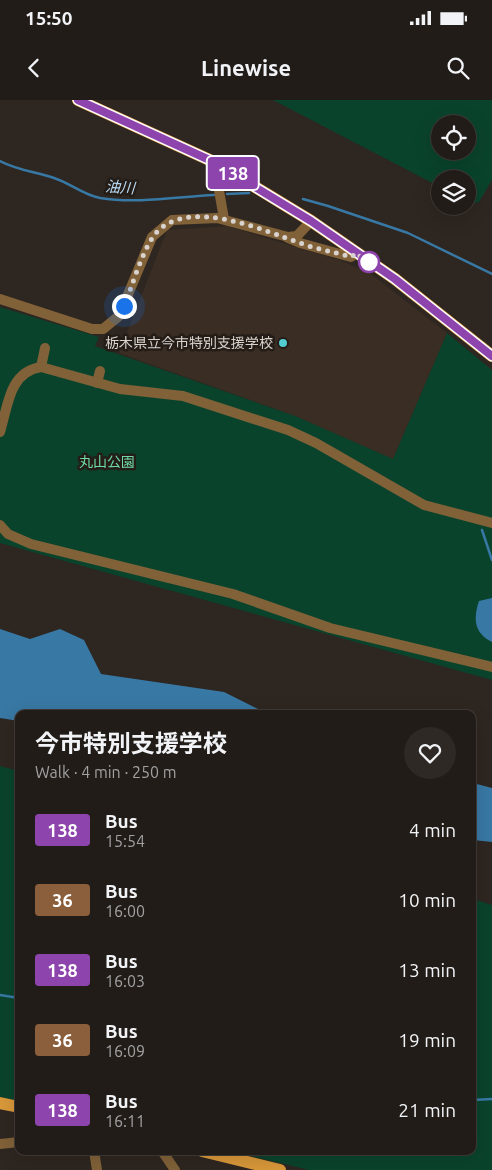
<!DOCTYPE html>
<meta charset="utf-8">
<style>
:root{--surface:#221c18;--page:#2e2925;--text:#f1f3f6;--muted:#a2a1a2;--line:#3f3a37}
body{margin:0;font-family:Ubuntu,"Noto Sans JP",sans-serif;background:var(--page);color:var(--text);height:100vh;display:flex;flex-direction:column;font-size:19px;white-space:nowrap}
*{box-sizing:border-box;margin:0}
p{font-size:16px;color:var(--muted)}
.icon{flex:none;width:28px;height:28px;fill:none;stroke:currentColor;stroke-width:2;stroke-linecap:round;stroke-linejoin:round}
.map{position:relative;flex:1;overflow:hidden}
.side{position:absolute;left:15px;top:610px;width:461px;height:445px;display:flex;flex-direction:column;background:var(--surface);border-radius:10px;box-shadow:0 5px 20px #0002,0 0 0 1px var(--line)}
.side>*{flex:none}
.badge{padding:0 10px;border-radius:4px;font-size:18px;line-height:32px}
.fabs{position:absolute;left:431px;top:15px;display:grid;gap:10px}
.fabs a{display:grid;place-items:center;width:45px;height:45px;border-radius:50%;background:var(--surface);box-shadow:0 5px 20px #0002,0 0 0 1px var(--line);font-size:25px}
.you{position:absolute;width:25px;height:25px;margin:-12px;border:4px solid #fff;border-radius:50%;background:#1a73e8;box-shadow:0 0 0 8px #1a73e833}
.map>.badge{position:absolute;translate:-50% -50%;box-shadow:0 0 0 2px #fff}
.round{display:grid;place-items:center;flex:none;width:52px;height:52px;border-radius:26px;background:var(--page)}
.overview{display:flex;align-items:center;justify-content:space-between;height:85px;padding:0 20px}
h1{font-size:24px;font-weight:700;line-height:38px}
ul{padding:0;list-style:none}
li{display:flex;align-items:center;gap:15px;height:70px;padding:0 20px}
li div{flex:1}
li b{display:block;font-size:19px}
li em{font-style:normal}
li .badge{min-width:55px;font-weight:700;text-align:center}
.status{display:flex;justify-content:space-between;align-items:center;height:35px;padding:0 25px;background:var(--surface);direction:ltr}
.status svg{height:14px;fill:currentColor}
header{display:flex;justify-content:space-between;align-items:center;height:65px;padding:0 20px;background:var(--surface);font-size:22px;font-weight:700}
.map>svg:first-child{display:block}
.built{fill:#3a2d23}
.green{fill:#0a432c;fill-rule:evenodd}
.water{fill:#3878a4}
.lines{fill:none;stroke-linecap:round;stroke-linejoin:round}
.stream{stroke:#3878a4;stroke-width:2.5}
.minor{stroke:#806138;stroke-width:10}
.major{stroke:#d9983a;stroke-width:12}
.line-casing{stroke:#fff;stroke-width:11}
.line{stroke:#8e44ad;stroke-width:8}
.walk{stroke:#d8d3cf;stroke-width:5;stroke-dasharray:0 9}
.stop-dot{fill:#fff;stroke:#8e44ad;stroke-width:2.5}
.poi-dot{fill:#52cdd0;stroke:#241c17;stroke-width:2}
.labels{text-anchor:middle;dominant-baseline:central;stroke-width:5;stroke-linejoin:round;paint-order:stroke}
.poi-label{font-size:14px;fill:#d8d3cf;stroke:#241c17;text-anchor:end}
.park-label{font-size:14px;fill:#6edaa7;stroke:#241c17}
.water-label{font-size:15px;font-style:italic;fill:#b7d9f2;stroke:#241c17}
</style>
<div class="status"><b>15:50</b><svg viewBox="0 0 49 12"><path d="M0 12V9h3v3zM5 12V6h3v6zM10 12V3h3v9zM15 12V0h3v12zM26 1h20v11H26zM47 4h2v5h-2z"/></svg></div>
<header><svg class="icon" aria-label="back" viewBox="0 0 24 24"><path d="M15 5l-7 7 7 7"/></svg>Linewise<svg class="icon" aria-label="search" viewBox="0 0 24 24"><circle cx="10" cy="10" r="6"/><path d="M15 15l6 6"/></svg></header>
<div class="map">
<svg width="492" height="1070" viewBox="0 0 492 1070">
<rect width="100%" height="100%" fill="#2e2620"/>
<path class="built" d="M227,126l118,36 26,12 76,59 -54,126 -98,-43 -176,-63 48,-123z"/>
<g class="green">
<path d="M273,0h219v80l-13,22 -7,2 -4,-3v-22h-28v8zM440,24h28v27h-28z"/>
<path d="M0,207l99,30 -4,9 200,70 98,43 54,-126 45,37v310l-492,-137z"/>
<path d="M0,666l19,5v330l-19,-4z"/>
<path d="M473,799l19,6v265h-183l-79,-19h242z"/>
</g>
<g class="water">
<path d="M492,498v44c-18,-9 -19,-23 -13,-41z"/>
<path d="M0,529l30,10 30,-10 24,11 17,34 123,18 44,22h-249v7l-19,-3z"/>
<path d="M473,683l19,5v54l-19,-2z"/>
</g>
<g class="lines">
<g class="stream">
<path d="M0,61c17,9 36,11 54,17 16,5 29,17 46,20 36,6 77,-1 114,-3"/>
<path d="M227,94l22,-1"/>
<path d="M303,99l25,7 80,27 84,41"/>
<path d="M482,430l10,30"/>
<path d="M0,895l19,3"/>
<path d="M472,1000l20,-1"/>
</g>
<g class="minor">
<path d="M214,62l10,57"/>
<path d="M288,138l12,5 51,14 4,-4"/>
<path d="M0,199l92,30h11l16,-13 33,-79 20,-17 45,-2 71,19 9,-1 14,-15"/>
<path d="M41,267l4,-19"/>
<path d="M97,283l3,-12"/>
<path d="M0,332c8,-26 9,-60 41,-65l79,22 63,7 105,34 28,13 108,62 68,18"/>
<path d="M0,425l8,9 23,10 202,50 97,34 162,39"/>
<path d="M0,1044l19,-2"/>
<path d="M94,1051l3,19"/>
<path d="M162,1051l13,19"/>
</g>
<g class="major">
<path d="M78,0l136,62 97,59 84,58 97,77"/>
<path d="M0,1003l19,4"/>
<path d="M202,1051l78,19"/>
</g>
</g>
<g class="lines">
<g class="line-casing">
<path id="line" d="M78,0l136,62 97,59 84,58 97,77"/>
</g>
<use href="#line" class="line"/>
<path class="walk" d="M124,206c8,-19 19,-58 32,-73 32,-36 107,-3 144,10 16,6 34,9 52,14l3,-4 14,9"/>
</g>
<circle class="stop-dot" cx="369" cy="162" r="10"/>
<circle class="poi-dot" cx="283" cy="243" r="5"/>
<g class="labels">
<g class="poi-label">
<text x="273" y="243">栃木県立今市特別支援学校</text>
</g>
<g class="park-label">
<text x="107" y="362">丸山公園</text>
</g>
<g class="water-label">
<text transform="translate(120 87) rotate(4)">油川</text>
</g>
</g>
</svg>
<div class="fabs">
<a><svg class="icon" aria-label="locate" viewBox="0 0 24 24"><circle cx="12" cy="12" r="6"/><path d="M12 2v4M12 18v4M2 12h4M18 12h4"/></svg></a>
<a><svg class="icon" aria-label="layers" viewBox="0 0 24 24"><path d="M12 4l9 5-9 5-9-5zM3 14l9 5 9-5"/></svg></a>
</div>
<div class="you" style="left:124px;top:206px"></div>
<b class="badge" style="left:233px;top:73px;background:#8e44ad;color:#fff">138</b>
<section class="side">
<div class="overview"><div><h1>今市特別支援学校</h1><p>Walk · 4 min · 250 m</p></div><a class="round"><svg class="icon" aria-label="heart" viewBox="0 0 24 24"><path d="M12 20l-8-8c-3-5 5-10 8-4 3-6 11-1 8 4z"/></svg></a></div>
<ul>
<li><span class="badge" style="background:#8e44ad;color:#fff">138</span><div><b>Bus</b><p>15:54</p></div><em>4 min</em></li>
<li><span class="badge" style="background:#8b5e3c;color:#fff">36</span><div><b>Bus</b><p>16:00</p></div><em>10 min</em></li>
<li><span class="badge" style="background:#8e44ad;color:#fff">138</span><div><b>Bus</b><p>16:03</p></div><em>13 min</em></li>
<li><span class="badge" style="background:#8b5e3c;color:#fff">36</span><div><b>Bus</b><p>16:09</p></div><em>19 min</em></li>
<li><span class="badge" style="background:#8e44ad;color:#fff">138</span><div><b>Bus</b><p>16:11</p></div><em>21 min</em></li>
</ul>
</section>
</div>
